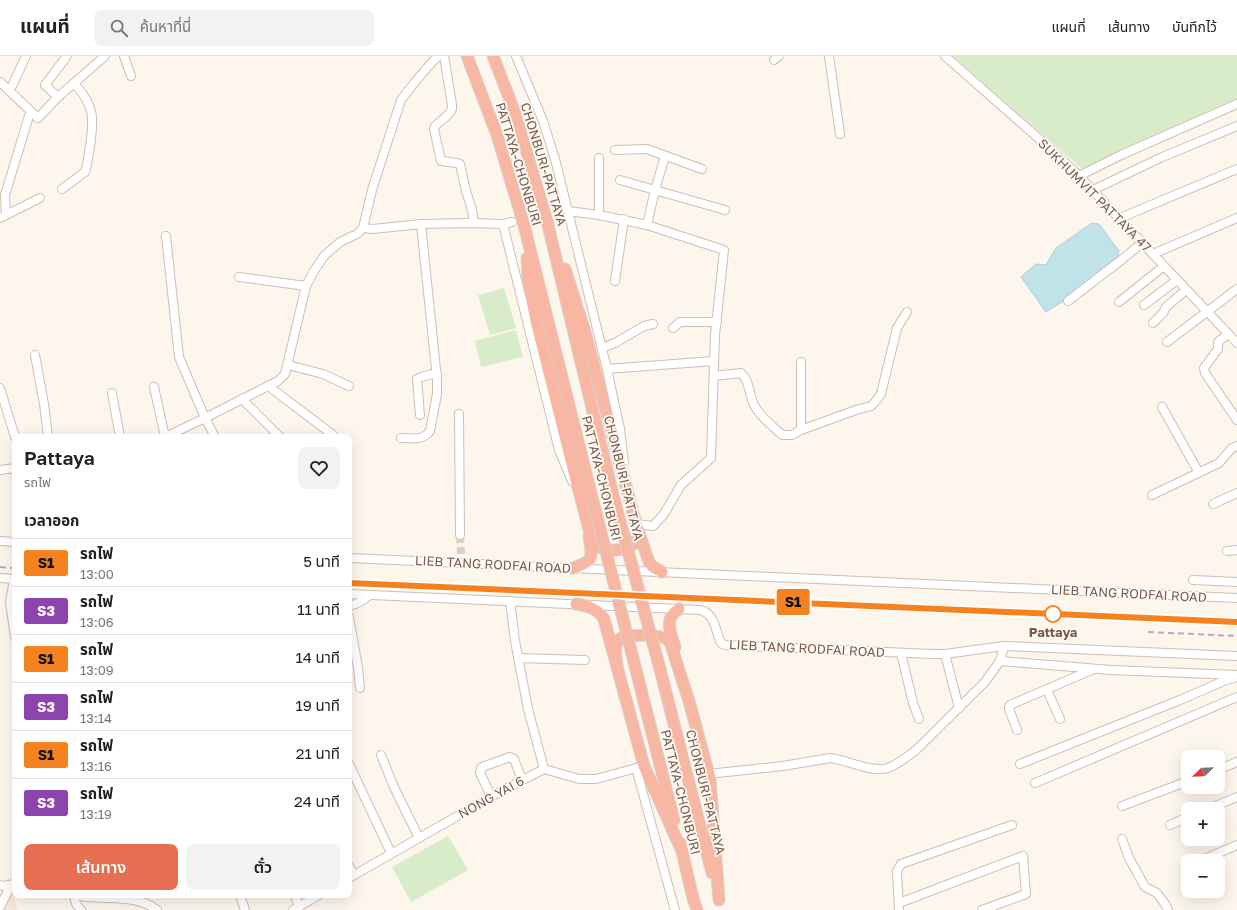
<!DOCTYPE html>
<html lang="th">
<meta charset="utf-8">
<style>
:root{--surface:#fff;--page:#f2f2f2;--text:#222;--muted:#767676;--line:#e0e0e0;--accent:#e76f51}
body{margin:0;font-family:"Golos Text","Noto Sans Thai",sans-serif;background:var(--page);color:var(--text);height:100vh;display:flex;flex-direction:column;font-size:15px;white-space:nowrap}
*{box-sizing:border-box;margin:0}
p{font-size:13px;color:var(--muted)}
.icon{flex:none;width:22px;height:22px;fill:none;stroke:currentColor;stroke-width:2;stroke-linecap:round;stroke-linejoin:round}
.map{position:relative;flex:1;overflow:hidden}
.drawer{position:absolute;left:12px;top:378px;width:340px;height:464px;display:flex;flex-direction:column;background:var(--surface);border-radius:8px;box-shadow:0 4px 16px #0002}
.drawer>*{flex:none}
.badge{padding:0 8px;border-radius:3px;font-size:14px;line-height:26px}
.needle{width:26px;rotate:247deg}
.tools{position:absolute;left:1181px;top:694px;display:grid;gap:8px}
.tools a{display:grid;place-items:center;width:44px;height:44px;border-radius:8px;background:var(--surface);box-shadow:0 4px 16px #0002;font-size:20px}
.map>.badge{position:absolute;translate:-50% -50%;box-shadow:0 0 0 2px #fff}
h2{padding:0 12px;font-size:15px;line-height:36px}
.round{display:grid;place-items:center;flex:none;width:42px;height:42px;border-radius:8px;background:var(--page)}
.headline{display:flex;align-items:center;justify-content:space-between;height:68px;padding:0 12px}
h1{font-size:19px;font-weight:600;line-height:30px}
.button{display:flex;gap:8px;margin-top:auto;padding:8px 12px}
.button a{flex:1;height:46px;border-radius:8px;background:var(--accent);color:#fff;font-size:16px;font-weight:600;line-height:46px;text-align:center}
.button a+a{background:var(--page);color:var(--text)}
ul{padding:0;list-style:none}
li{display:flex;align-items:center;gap:12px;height:48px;padding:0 12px;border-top:1px solid var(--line)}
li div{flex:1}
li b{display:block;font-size:15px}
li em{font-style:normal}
li .badge{min-width:44px;font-weight:700;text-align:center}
header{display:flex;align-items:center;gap:24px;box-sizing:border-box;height:56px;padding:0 20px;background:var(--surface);border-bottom:1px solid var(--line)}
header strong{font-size:19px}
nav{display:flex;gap:22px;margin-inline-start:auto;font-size:14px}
.search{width:280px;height:36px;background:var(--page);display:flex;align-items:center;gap:10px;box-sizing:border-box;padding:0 14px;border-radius:8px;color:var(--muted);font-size:15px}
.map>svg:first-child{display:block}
.residential{fill:#f5e8da}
.green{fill:#d8ecc9}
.water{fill:#bfe3e8;stroke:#a5d3da}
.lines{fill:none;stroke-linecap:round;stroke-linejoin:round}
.minor-tunnel{stroke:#dcd0c4;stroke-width:8;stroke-dasharray:8 4;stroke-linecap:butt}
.minor-casing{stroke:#d1beb0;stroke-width:10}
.highway-casing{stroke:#dad1cd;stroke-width:13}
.minor{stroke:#fff;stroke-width:8}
.highway{stroke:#f7b7a3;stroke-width:11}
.rail{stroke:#b9a8c9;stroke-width:2;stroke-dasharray:6 4;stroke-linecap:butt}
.highway-bridge-casing{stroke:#dad1cd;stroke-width:13;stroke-linecap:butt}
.highway-bridge{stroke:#f7b7a3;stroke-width:11}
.line-casing{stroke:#fff;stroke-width:9}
.line{stroke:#f58220;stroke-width:6}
.stop-dot{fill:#fff;stroke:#f58220;stroke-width:2}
.labels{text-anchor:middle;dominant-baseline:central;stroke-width:3.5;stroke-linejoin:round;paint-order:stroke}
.street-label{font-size:13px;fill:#7a5c4d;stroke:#fffaf3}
.stop-label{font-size:13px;font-weight:bold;fill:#7a5c4d;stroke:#fffaf3}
</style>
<header>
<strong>แผนที่</strong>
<div class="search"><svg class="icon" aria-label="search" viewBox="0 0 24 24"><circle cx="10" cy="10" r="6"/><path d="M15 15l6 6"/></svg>ค้นหาที่นี่</div>
<nav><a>แผนที่</a><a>เส้นทาง</a><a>บันทึกไว้</a></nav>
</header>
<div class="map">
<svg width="1237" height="854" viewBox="0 0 1237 854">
<rect width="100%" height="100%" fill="#fdf6ec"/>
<path class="residential" d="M12,837l6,17h-17z"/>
<g class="green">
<path d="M953,0h284v53l-148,66z"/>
<path d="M504,232l12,40 -26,7 -12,-40z"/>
<path d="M516,274l7,27 -42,10 -6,-26z"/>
<path d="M448,780l20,34 -57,32 -19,-35z"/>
</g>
<path class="water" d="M1092,167l7,1 20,27 -2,9 -36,30 -35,22 -25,-35 15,-13 10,1 10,-17z"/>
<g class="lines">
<g class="minor-tunnel">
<path d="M518,164l40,-9h10"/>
<path d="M460,479l1,19"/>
</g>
<g class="minor-casing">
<g id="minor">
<path d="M124,0l7,20"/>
<path d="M444,0l8,49v4l-4,6 -13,11 -1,3 7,32 16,2 3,1 6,27 6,19 2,13"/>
<path d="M516,0l27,65 12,38 52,210 13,60 4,34"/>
<path d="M829,0l11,78"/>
<path d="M945,0l100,88 34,32 158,167"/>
<path d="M774,4l5,-4"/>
<path d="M0,26l38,36 20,-21 47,-41"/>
<path d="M8,34l4,-4 14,-30"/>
<path d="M58,41l-13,-12 22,-29"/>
<path d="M615,94l32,-1 55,20"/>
<path d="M599,102v57"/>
<path d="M1079,120l42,-21 116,-51"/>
<path d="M620,124l105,30"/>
<path d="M62,133l23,-17c3,-8 3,-17 5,-25 4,-29 5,-41 -16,-64"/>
<path d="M1093,134l67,-32 77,-32"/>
<path d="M568,155l31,4 48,10 77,25 -9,85 -4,123 -30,27 -17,29 -11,12 -17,-2"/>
<path d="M6,158l-1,-19 24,-79 2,-4"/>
<path d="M0,162l40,-20"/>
<path d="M1120,162l117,-49"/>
<path d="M503,168l56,226 13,31"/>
<path d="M647,169l8,-35 10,-34"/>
<path d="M363,172l10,1 48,-5 50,-1 32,1 9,-2"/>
<path d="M166,180l13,121 26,61 10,19"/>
<path d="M1153,198l84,-36"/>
<path d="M239,221l67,9"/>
<path d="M615,225l9,-62"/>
<path d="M1068,245l52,-40 22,-18"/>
<path d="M1119,246l45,-36"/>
<path d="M1144,249l33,-25"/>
<path d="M1153,267l10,-10 3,-6 20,-17"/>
<path d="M673,272l7,-6h37"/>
<path d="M1228,278l-10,8v7l-14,19 1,5 32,47"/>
<path d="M1167,286l70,-53"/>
<path d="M602,292l13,-5 29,-17 9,-2"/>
<path d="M35,299l9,49 4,33"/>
<path d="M801,306v68"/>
<path d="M288,309l35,9 26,12"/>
<path d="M607,313l107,-8"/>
<path d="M714,320l27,-3c9,8 8,22 13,32 6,12 19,21 28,30h10l9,-5 55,-20 15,-4 4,-4 6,-8 16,-66 10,-16"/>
<path d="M269,329l2,3 62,47"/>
<path d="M154,331l11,50"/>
<path d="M0,332l15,49"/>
<path d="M112,337l8,44"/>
<path d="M242,343l38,38"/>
<path d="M1162,351l37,66"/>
<path d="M459,358l1,121"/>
<path d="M420,359l-3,-36 4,-2 16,-4"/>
<path d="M165,381l40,-19 73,-37 7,-7 21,-88 8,-15 10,-15 16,-14 17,-8 6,-6 9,-38 29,-90 14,-18 17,-20 7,-6"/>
<path d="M401,382c11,0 22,3 29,-7l7,-37v-15l-16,-155"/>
<path d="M0,414l15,-2"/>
<path d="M1152,439l67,-32 13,-15 5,-2"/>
<path d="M1213,448l24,-11"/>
<path d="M0,485l15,1"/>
<path d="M1227,495l10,-1"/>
<path d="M349,502l888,40"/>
<path d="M0,522l15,1"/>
<path d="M14,523l-4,23 5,35"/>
<path d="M1193,524l44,2"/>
<path d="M349,538l351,16c14,3 15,18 20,31l2,3 4,1 206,9h13l59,-8 233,10"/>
<path d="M510,545l5,40 13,68 16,60"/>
<path d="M349,550c9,-2 14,-5 21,-11"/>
<path d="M349,561l9,51 2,20"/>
<path d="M901,597l12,50 6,16"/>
<path d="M945,598l14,54"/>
<path d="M518,602l67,2"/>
<path d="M1000,605l111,9 126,5"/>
<path d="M1047,634l13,29"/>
<path d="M1017,674l-8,-21v-2l1,-2 84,-36"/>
<path d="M381,699l12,30 26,53"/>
<path d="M349,708l42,89"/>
<path d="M1020,708l160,-64 46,-20 8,-2"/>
<path d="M636,712l39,142"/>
<path d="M1218,714l19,-8"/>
<path d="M708,718l75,-8 47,-8c18,2 41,15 58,10 10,-4 19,-11 27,-17l70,-69 15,-21 4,-15"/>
<path d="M1035,727l202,-86"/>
<path d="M491,740l-11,-23 1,-4 1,-2 28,-10 4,2 8,21"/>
<path d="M1122,750l66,-25"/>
<path d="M1208,753l29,-12"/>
<path d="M1170,769l18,-8"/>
<path d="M1122,783l7,19 16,29 12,6 8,11 3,6"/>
<path d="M1207,802l30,-13"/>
<path d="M349,810l5,9"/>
<path d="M349,822l145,-83 50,-26 35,10h17l48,-13"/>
<path d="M0,829l4,1 10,-2"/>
<path d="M74,839l2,9 5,6"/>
<path d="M75,839c27,7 59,-3 82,15"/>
<path d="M240,839l5,15"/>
<path d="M295,839l4,12"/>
<path d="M899,847l124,-47 3,38 -44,16"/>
<path d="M0,851l11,-22"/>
<path d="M293,854l26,-15"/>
<path d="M899,854l-2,-39 4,-7 111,-39"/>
</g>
</g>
<g class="highway-casing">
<g id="highway">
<path d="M467,0l30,79 27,90 69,276"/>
<path d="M493,0l22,57 32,108 67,278"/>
<path d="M527,202l1,18 8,45 41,163 15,56c8,14 34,12 44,2v-18"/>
<path d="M565,213l20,63 51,192 13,38 4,5 9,5"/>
<path d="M573,512c22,-8 19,-9 16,-32"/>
<path d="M576,548c12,2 21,4 28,15l40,147 37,83"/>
<path d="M675,591c-4,-14 -12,-29 4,-38"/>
<path d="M634,606l40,158"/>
<path d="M617,609c-1,-10 -5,-23 6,-28 11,-2 40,-4 47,5l19,59 21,78 9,121"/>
<path d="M660,613l52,204"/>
<path d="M680,787l13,55 4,12"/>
</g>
</g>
<use href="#minor" class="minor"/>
<use href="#highway" class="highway"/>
<g class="rail">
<path d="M0,511l15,1"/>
<path d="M349,527l888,39"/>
<path d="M1148,576l89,4"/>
</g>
<g class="highway-bridge-casing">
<g id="highway-bridge">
<path d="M614,443l46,170"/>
<path d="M593,445l41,161"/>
</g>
</g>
<use href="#highway-bridge" class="highway-bridge"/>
</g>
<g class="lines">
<g class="line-casing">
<path id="line" d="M349,527l888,39"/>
</g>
<use href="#line" class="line"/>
</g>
<circle class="stop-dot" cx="1053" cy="558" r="8"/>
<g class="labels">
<g class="street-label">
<text transform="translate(519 108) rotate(73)">PATTAYA-CHONBURI</text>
<text transform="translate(544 108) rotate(73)">CHONBURI-PATTAYA</text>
<text transform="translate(1095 139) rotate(45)">SUKHUMVIT PATTAYA 47</text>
<text transform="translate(602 422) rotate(76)">PATTAYA-CHONBURI</text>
<text transform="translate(624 422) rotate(76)">CHONBURI-PATTAYA</text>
<text transform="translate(493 508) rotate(3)">LIEB TANG RODFAI ROAD</text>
<text transform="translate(1129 537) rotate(3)">LIEB TANG RODFAI ROAD</text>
<text transform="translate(807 592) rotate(3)">LIEB TANG RODFAI ROAD</text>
<text transform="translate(681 736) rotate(76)">PATTAYA-CHONBURI</text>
<text transform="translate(706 736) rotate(76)">CHONBURI-PATTAYA</text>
<text transform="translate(491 741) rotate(-29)">NONG YAI 6</text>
</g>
<g class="stop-label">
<text x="1053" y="576">Pattaya</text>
</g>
</g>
</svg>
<div class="tools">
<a><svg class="needle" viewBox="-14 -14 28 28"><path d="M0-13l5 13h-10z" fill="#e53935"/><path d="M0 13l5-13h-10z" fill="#767676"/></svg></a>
<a>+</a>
<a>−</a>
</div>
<b class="badge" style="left:793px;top:546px;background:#f58220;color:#111">S1</b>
<section class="drawer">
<div class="headline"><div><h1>Pattaya</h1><p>รถไฟ</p></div><a class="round"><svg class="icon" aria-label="heart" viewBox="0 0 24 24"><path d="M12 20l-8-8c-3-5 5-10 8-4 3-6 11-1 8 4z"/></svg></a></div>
<h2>เวลาออก</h2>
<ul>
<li><span class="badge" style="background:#f58220;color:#111">S1</span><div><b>รถไฟ</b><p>13:00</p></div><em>5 นาที</em></li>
<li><span class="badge" style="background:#8e44ad;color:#fff">S3</span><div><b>รถไฟ</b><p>13:06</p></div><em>11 นาที</em></li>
<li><span class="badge" style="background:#f58220;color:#111">S1</span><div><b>รถไฟ</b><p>13:09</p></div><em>14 นาที</em></li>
<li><span class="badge" style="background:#8e44ad;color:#fff">S3</span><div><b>รถไฟ</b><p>13:14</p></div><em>19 นาที</em></li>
<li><span class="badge" style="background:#f58220;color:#111">S1</span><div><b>รถไฟ</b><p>13:16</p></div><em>21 นาที</em></li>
<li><span class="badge" style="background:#8e44ad;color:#fff">S3</span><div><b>รถไฟ</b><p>13:19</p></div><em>24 นาที</em></li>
</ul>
<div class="button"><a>เส้นทาง</a><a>ตั๋ว</a></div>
</section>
</div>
